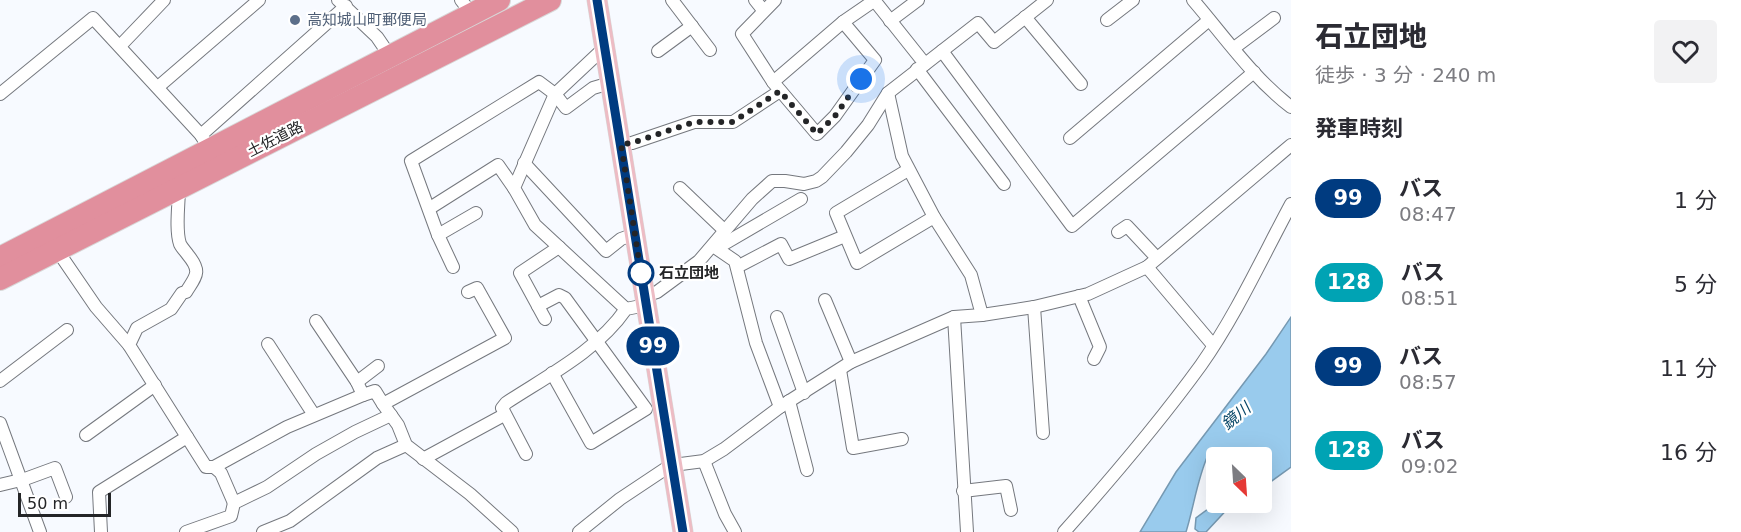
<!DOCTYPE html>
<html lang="ja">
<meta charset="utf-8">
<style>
:root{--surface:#fff;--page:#f2f2f3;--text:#2b2b33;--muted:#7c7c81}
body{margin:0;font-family:"DejaVu Sans","Noto Sans JP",sans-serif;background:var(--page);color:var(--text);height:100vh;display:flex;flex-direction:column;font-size:22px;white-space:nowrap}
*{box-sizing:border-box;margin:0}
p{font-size:20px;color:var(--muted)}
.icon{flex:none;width:33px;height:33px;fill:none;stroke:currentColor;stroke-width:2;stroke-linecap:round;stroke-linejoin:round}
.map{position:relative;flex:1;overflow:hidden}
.drawer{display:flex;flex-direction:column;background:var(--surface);width:450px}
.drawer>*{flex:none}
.badge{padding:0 12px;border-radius:20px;font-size:21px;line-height:39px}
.needle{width:39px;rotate:155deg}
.tools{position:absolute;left:1206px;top:447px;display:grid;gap:12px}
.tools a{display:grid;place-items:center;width:66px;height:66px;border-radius:6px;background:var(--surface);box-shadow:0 6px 24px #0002;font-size:30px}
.scale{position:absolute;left:18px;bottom:15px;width:93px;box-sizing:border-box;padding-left:6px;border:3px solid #242527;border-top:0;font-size:16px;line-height:21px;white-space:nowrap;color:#242527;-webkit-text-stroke:4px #fff;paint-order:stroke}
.you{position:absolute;width:30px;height:30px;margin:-15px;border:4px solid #fff;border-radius:50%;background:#1a73e8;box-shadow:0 0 0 9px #1a73e833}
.map>.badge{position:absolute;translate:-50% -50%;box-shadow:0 0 0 3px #fff}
h2{padding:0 24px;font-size:22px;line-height:54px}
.round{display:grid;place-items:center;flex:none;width:63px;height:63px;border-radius:6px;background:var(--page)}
.overview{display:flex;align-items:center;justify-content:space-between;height:102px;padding:0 24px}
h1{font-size:28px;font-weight:800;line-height:45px}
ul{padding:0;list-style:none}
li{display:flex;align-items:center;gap:18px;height:84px;padding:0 24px}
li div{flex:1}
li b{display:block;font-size:22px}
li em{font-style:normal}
li .badge{min-width:66px;font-weight:700;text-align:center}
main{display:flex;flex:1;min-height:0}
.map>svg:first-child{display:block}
.water{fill:#99cbed;stroke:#7699b2;stroke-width:1.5}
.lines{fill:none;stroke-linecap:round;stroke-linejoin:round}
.street-casing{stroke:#75787e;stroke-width:14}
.primary-casing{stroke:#d8d8d8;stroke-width:21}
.highway-casing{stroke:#d8d8d8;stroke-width:24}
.street{stroke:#fff;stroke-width:12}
.primary{stroke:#edbcc4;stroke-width:20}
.highway{stroke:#e18f9d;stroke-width:22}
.line-casing{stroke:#fff;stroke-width:14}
.line{stroke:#003b80;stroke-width:9}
.walk{stroke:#242527;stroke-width:6;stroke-dasharray:0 10.8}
.service-dot{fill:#5c6f8a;stroke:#fff;stroke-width:2}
.stop-dot{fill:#fff;stroke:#003b80;stroke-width:3}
.labels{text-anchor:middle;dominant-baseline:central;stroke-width:4.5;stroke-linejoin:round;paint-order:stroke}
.service-label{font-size:15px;fill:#4e5e75;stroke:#fff;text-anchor:start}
.street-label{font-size:15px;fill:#242527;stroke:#fff}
.stop-label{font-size:15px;font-weight:bold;fill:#242527;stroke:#fff;text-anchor:start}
.water-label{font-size:16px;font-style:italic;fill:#064667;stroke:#fff}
</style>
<main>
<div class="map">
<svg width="1291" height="532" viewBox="0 0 1291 532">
<rect width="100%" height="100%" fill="#f7faff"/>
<g class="water">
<path d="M1291,317v150l-22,16 -7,11v-36h-46v10l-3,2 1,-6 -6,-9c-11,25 -14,51 -22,77h-46l36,-60 90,-118z"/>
<path d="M1216,498v4l17,1 -27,29h-7l-4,-3 1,-11 16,-12z"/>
</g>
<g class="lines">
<g class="street-casing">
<g id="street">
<path d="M338,0l39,37 13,19"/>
<path d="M461,0l11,14"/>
<path d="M672,0l38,50"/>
<path d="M755,0l8,10"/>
<path d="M775,0l-33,34 31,48 44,52 18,-18 40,-56 -32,-38"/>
<path d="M874,0l51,64"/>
<path d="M1193,0c31,36 60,78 98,107"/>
<path d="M1025,17l56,67"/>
<path d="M1107,20l26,-20"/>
<path d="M890,21l28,-21"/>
<path d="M120,46l44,-46"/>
<path d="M604,48l-49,46 -41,94 21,37 91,84"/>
<path d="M1234,48l40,-30"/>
<path d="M658,51l34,-25"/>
<path d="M942,51l130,175 182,-154"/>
<path d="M917,69l87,115"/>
<path d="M773,82l70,-60 32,-22"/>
<path d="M158,87l101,-87"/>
<path d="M888,93l14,63 32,61 37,58 11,40"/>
<path d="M0,94l93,-76 108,117 11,18"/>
<path d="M201,135l145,-129"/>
<path d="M1070,138l139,-118"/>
<path d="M621,144l11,-1 62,-21h39l47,-31"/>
<path d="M524,163l82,88 15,-12 14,-5"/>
<path d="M908,170l-72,43 21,50 77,-46"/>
<path d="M179,188c0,16 -4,41 1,56 2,4 6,8 8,11 14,17 8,21 -2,37l-4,1 -11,16 -34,19 -8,17 77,122h8l73,-40 76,-32"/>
<path d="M680,188l44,42"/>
<path d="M430,208l68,-43 16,23"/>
<path d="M1118,232l9,-6 30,32"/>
<path d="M438,235l38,-22"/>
<path d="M713,246l22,15 21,82 24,64"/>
<path d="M717,248l84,-49"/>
<path d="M57,250l39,57 33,38"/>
<path d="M453,267l-15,-32 -27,-74 128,-79 16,12 11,14 27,-20 17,-5"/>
<path d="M737,267l44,-23 8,15 56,-23"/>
<path d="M1147,267l66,78"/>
<path d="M468,292l9,-4 28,50 -122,66 15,21 8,20 64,49 42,38"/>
<path d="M644,296l13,-4 42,-31 53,-62 20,-18h13l19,3 12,-3 6,-4 24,-25 22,-27 20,-32 90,-70 16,19 53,-42"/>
<path d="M1079,296l21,51 -6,12"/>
<path d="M825,300l26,62"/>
<path d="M538,306l21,-11 6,3 81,111 -55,34 -39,-70"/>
<path d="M1034,307l9,126"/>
<path d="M777,317l27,76"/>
<path d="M954,317l13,215"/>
<path d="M545,319l-25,-46 39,-26"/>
<path d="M316,321l41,61 6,13 12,-4 8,13"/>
<path d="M268,344l46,71"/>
<path d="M840,370l13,78 49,-9"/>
<path d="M0,381l67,-51"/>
<path d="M357,382l21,-16"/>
<path d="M789,401l18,69"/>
<path d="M0,423l40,109"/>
<path d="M86,435l69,-50"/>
<path d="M526,454l-24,-46 4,-5c41,-27 91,-52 120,-94l20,-4"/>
<path d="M423,459l81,-44"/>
<path d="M704,461l21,53 10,18"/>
<path d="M214,467l7,6 13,30"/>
<path d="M0,485l25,-6 30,-11 11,29"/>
<path d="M963,491l43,-5 5,24"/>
<path d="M101,532l-2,-40 88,-55"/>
<path d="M186,532l45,-16 3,-13 33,-16 49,-33 39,-22 36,-17"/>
<path d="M263,532l27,-11 87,-63 29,-13"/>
<path d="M579,532l41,-33 45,-30 8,-4 31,-4 20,-12 56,-42 71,-45 103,-45 28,-2 52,-8 54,-13 59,-27 144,-122"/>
<path d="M1064,532c48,-54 95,-109 137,-167 35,-50 61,-107 90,-161"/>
</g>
</g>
<g class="primary-casing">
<path id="primary" d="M597,0l86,532"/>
</g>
<g class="highway-casing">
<g id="highway">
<path d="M0,258l499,-258"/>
<path d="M0,279l550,-279"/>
</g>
</g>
<use href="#street" class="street"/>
<use href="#primary" class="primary"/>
<use href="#highway" class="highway"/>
</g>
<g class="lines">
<g class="line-casing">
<path id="line" d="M597,0l86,532"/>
</g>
<use href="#line" class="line"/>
<path class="walk" d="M641,273l1,7 -21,-136 11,-1 62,-21h39l47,-31 37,43 18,-18 26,-37"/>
</g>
<circle class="service-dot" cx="295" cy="20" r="6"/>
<circle class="stop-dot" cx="641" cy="273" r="12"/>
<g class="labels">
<g class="service-label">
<text x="307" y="20">高知城山町郵便局</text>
</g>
<g class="street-label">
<text transform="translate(275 139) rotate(-27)">土佐道路</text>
</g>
<g class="stop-label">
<text x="659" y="273">石立団地</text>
</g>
<g class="water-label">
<text transform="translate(1236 416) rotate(-40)">鏡川</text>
</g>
</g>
</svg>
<div class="tools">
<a><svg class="needle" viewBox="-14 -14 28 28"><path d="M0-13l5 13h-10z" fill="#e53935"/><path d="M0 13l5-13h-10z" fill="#7c7c81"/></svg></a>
</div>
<div class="scale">50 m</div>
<div class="you" style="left:861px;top:79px"></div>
<b class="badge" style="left:653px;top:346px;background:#003b80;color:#fff">99</b>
</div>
<section class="drawer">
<div class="overview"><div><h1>石立団地</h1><p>徒歩 · 3 分 · 240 m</p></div><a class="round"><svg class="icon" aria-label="heart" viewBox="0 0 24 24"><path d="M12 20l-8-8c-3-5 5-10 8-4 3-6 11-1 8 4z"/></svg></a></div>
<h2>発車時刻</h2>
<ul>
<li><span class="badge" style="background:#003b80;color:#fff">99</span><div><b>バス</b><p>08:47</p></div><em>1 分</em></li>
<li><span class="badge" style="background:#00a3b4;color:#fff">128</span><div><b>バス</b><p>08:51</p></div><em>5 分</em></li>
<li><span class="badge" style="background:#003b80;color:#fff">99</span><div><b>バス</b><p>08:57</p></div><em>11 分</em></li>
<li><span class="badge" style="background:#00a3b4;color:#fff">128</span><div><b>バス</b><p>09:02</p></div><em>16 分</em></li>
</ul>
</section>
</main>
